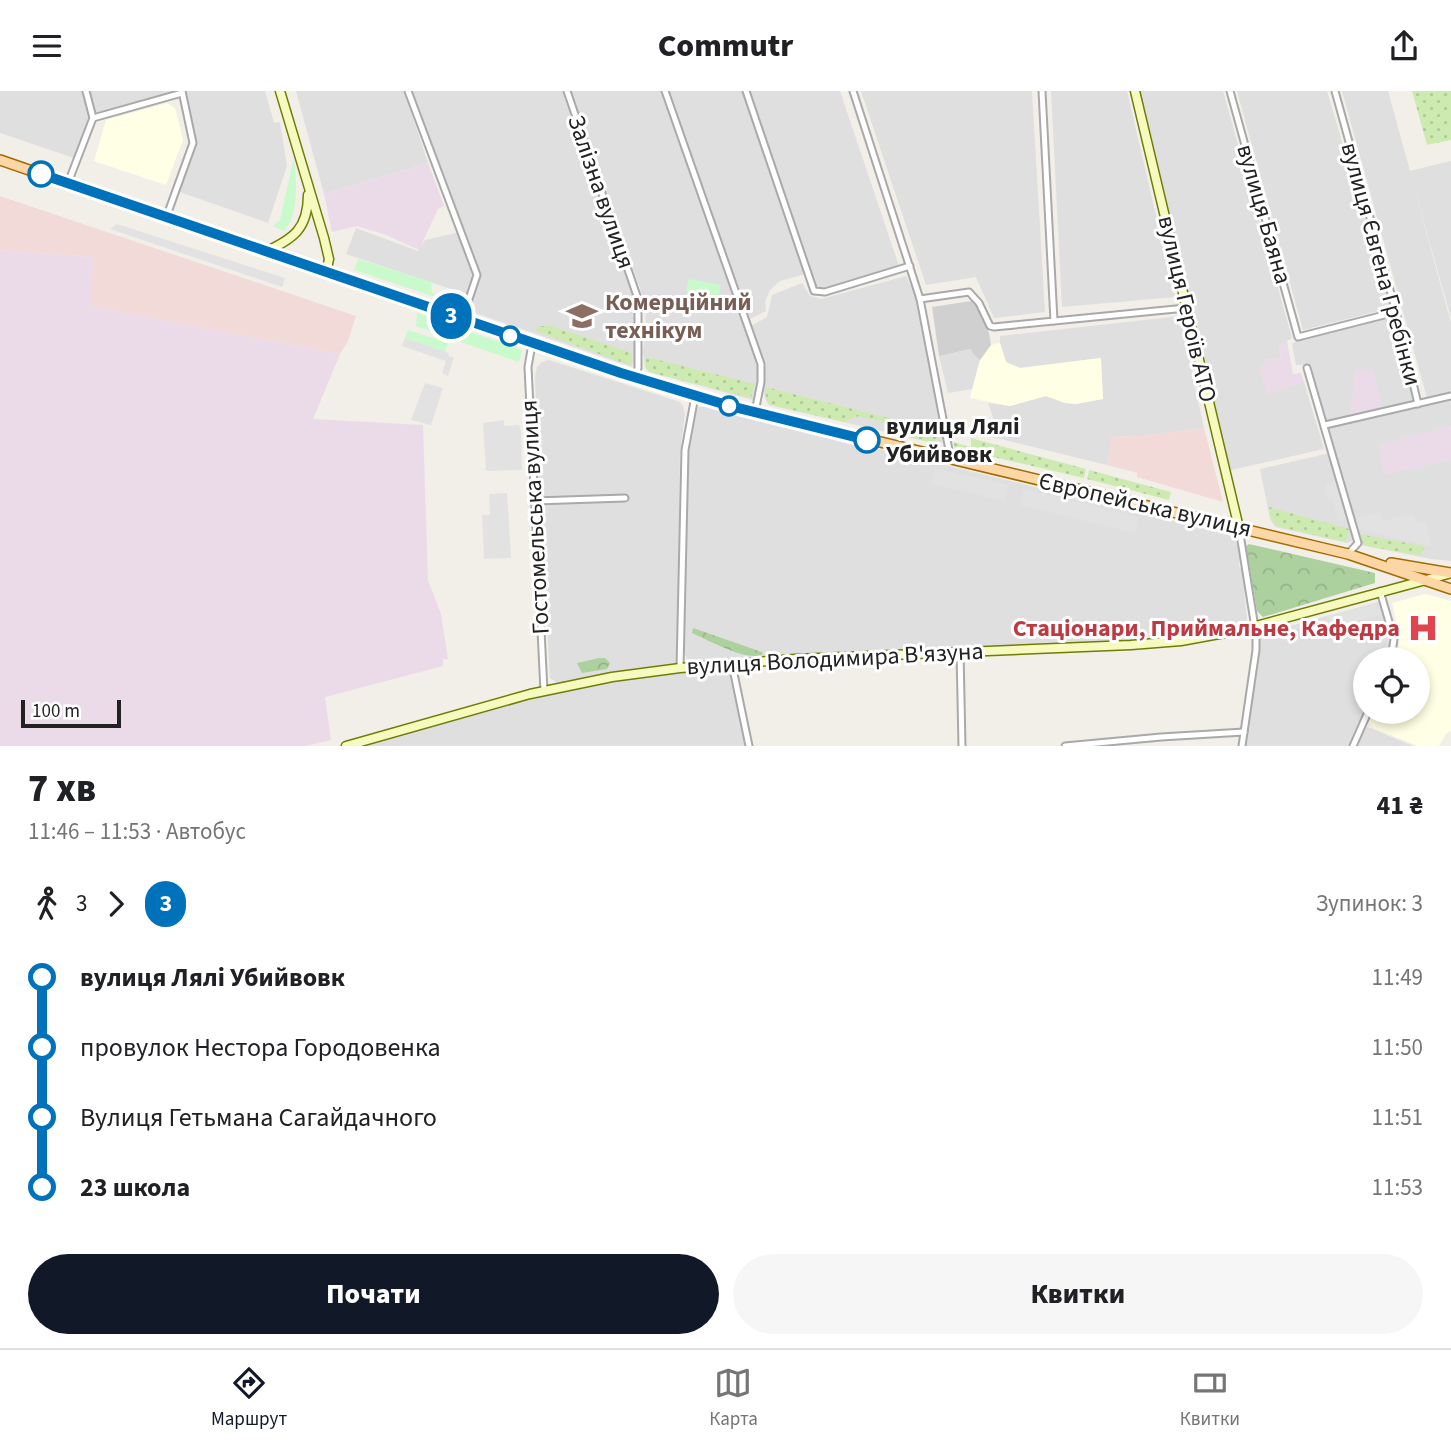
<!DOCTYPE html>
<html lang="uk">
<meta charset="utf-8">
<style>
:root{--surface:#fff;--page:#f6f6f6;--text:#202124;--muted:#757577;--line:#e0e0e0;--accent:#111827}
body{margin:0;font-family:"Source Sans 3",sans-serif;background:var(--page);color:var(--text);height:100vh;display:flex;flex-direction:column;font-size:26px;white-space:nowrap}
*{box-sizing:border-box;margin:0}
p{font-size:23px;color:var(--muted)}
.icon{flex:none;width:38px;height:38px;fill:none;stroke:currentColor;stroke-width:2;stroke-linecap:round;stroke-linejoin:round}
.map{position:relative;height:655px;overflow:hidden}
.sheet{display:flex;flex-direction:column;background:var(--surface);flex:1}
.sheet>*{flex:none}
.badge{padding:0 14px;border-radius:23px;font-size:24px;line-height:46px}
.controls{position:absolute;left:1353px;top:556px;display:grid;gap:14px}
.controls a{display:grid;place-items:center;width:77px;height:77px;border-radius:50%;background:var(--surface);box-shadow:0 4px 10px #0003;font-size:35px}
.scale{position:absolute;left:21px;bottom:18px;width:100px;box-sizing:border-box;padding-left:7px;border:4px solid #222;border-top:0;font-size:19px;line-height:24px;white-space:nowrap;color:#222;-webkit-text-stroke:5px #fff;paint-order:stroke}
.map>.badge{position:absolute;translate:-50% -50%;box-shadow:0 0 0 4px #fff}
.legs{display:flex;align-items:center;gap:10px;height:77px;padding:0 28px;font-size:23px}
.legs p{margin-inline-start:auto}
.head{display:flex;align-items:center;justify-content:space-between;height:119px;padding:0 28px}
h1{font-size:38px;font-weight:800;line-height:52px}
.action{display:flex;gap:14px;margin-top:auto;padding:14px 28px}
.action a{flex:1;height:80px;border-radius:42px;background:var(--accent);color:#fff;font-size:28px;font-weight:800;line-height:80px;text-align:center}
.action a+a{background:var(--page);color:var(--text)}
ul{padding:0 28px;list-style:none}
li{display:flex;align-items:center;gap:24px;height:70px;font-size:26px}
li i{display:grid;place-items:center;width:10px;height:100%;margin:0 9px;background:currentColor}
li i::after{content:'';width:18px;height:18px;margin:-9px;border:5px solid;border-radius:50%;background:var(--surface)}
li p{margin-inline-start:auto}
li:first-child i{background:linear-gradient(#0000 50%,currentColor 0)}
li:last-child i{background:linear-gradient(currentColor 50%,#0000 0)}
header{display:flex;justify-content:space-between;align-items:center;height:91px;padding:0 28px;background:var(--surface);font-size:32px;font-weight:800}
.dock{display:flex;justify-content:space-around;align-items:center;height:98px;border-top:2px solid var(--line);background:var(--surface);font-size:19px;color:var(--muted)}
.dock a{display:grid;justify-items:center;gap:4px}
.dock .active{color:var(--accent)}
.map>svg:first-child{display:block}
.residential{fill:#e0dfdf}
.commercial{fill:#f2dad9}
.industrial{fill:#ebdbe8}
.education{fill:#ffffe5}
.religious{fill:#d0d0d0}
.grass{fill:url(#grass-dots)}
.forest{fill:url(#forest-crowns)}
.park{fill:#c8facc}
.parking{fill:#e2e2e2}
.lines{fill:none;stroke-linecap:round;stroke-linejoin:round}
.street-casing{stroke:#a9a9a9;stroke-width:9}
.secondary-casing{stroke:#707d05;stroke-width:11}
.primary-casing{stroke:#a06b00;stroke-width:12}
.street{stroke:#fff;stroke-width:5}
.secondary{stroke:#f7fabf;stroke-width:8}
.primary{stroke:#fcd6a4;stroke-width:9}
.line-1-casing{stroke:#fff;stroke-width:16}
.line-1{stroke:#0072bc;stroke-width:10}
.stop-1-dot{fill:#fff;stroke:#0072bc;stroke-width:3.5}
.labels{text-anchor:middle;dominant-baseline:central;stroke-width:6;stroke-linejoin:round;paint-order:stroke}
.street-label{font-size:24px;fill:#222;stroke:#fff}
.education-label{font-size:24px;font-weight:bold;fill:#785e54;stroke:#fff;text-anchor:start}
.stop-label{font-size:24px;font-weight:bold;fill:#222;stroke:#fff;text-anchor:start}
.health-label{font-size:24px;font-weight:bold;fill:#be3a42;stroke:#fff;text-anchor:end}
</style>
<header><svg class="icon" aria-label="menu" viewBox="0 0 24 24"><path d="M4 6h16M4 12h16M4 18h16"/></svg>Commutr<svg class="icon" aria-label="share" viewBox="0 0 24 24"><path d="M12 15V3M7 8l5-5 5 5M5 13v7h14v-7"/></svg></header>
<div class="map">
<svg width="1451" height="655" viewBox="0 0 1451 655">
<defs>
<pattern id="grass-dots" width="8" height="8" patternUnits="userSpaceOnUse" patternTransform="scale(1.75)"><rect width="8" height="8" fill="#cdebb0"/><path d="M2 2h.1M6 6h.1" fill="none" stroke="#b0c997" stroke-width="1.8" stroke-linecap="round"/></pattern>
<pattern id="forest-crowns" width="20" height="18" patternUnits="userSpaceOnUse" patternTransform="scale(1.75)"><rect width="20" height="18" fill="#add19e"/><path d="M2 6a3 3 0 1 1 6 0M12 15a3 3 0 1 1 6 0" fill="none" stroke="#95b388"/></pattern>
</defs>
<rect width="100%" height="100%" fill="#f2efe9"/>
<g class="residential">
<path d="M0,0h83l7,27 -16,40 -74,-25z"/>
<path d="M88,0h85l1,6 -78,22z"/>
<path d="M184,0h81l9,32 6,-1 7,44 -19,57 -91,-32 18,-45z"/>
<path d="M296,0h108l24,72 -104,31z"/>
<path d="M409,0h153l72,209v63l-2,4 -157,-54 -5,-5 2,-12 -126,-42 10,-26 62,23 7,-11 35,-8z"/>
<path d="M571,0h89l98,274v29l-2,5 -3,1 -104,-28 -4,-4 -2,-17 3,-27 -1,-21z"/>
<path d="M667,0h75l63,183 -25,7 -10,9 -5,12 1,9 -16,8z"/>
<path d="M750,0h90l59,175 -77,23 -7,-1 -11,-38z"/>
<path d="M861,0h171l13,221 -51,6 -18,-41 -50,8z"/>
<path d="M1051,0h76l48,206 -113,10z"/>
<path d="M1138,0h85l69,247 -13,8 2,13 -16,1 1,6 -6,1 7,26 37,-11 20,67 -97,22z"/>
<path d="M1237,0h90l64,217 -88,22z"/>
<path d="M1342,0h46l22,80 41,-10v157l-38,-134 38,139v70l-24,5z"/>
<path d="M906,185l11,22 25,129 1,14 -4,3 -170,-39 -3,-4 -4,-13 4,-24 -15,-38 16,-9 5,-22 30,-12 8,13 11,3z"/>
<path d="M1180,225l24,112 -61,8 -33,1v15l-3,13 -119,-29 5,-19 -5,-14 22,3 36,-10 19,7 11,1 27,-5 -3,-41 -80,10 -14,-6 -6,-19v-7z"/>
<path d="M1394,225l20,91 37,-7v161l-20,-2 -70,-14 -50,-180h-15l-4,-21 6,-4z"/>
<path d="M972,258l1,5 7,6 -8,29 -24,4 -9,-37z"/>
<path d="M549,269l131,42 3,4 2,8 -5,39 -3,207 -2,5 -118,18 -7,-5 -10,-175 86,-3 -87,-1 -4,-123 2,-9 5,-5z"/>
<path d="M699,316h9l519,127 8,6 5,11 -1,16 3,1 5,52 -4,5 -5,2 -112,15 -308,12 -123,9 -6,-1 -5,-9 4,-209 6,-32z"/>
<path d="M1330,362l23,82 -1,6 -5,2 -72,-16 -5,-8 -10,-50z"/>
<path d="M1382,510l12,38 -3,21h-26l1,52 -6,12 53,22h-174l18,-111z"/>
<path d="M719,577h6l5,4 15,74h-384l163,-45 74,-18z"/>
</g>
<g class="commercial">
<path d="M0,105l356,120 -8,25 -8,13 -251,-48 5,-49 -94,-7z"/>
<path d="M1204,337l19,74 -86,-25v-4l-30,-8 3,-13v-15l33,-1z"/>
</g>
<g class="industrial">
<path d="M428,72l16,43 -6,3 -19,41 -33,-15 -29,-9 -25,6 -8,-38z"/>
<path d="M0,159l94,7 -4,49 250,48 -27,65 110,6 5,155 13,34 7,45h-5v7l-118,31 6,43 -26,6h-305z"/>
<path d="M1287,250l6,33 8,-1 3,9 -37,12 -7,-27 6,-1 -1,-6 16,-2 -2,-12z"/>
<path d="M1360,278l13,1 9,38 -32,9 5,-47z"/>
<path d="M1451,335v34l-67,15 -5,-31z"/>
</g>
<g class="education">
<path d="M167,12l8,5 8,32 -17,45 -72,-24 12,-41z"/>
<path d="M1000,252l6,19 14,6 81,-10 2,41 -27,5 -11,-1 -19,-7 -36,10 -40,-8 10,-38 11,-15z"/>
<path d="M1425,503l26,7v129l-6,5 -6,11h-21l-45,-18 -4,-6 4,-10h45v-52h-21l3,-25 -8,-32z"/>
</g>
<path class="religious" d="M971,210l4,2 14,30 2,12 -11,15 -7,-6 -2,-5 -32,7 -7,-49z"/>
<g class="grass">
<path d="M1412,0h39v49l-24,5z"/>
<path d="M538,235h13l81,27v11l-3,1 -93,-34z"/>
<path d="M646,266l109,27 -4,14 -102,-26 -3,-4z"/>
<path d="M766,296l170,43 1,10 -4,3 -38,-9 -14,-13 -23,-5 -14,6 -74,-17 -4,-6z"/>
<path d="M971,347l115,31 -2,9 -129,-30 -2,-6 18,5z"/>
<path d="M1089,379l82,22 -2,8 -82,-21z"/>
<path d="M1269,416l80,22 -2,11 -2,2 -69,-16 -5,-8z"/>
<path d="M1359,443l64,12 1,2 -3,7h-3l-52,-9 -5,-4z"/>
</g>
<g class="forest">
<path d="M1249,453l126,29v10l-112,34 -6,-6 -11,-65z"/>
<path d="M693,537l69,24 1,2c-14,9 -55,-14 -71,-21z"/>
<path d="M599,567h6l5,5 -3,6 -25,4 -5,-10z"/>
</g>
<g class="park">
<path d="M294,66c2,21 6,58 -10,74l-11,-5 7,-6z"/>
<path d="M358,168l73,23 1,11 32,11 -1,2 -109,-36z"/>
<path d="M689,188l32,6 -3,13 -32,-7z"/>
<path d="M417,222l37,13 -4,12 -34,-12z"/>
<path d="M462,238l60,21 -3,12 -61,-21z"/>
<path d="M408,239l40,13 -3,9 -40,-14z"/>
</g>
<g class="parking">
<path d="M117,133l168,54 -3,9 -172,-58z"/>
<path d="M405,247l44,15 -1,3 6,1 -6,19 -6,-3 4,-12 -44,-15z"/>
<path d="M425,292l18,5 -12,37 -20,-5z"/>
<path d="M504,329v6l15,-1 2,6 1,39 -36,1 -3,-48z"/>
<path d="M935,377l73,17 -3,16 -73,-17z"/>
<path d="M1340,389l11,41 -13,-1 -5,-22 -6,1 -2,-15z"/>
<path d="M1024,398l115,28 -4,16 -115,-28z"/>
<path d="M507,402l4,65 -27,1 -2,-44h8l-1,-21z"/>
<path d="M1380,421l2,9 31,-7 3,9 10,-2 5,25 -73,-17 -2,-11z"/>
<path d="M1377,513l6,11 -48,10 -11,-8z"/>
</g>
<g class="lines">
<g class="street-casing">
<g id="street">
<path d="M408,0l69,184 -15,45"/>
<path d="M567,0l71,208v69l-4,9"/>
<path d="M665,0l96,273v18l-6,30"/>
<path d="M746,0l68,200 11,1 85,-26"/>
<path d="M853,0l67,208 29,151 -2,9"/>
<path d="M1042,0l12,230"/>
<path d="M1230,0l68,246 98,-25"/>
<path d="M1335,0l61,221 22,92"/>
<path d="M93,27l89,-25"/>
<path d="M68,92l25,-65 -7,-27"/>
<path d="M166,127l27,-75 -11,-52"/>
<path d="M920,208l49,-7 10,11 11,23 4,1 192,-19"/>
<path d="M532,253l-4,23 16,324"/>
<path d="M1307,277l51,175 -10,11"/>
<path d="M1325,334l126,-29"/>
<path d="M535,410l90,-3"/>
<path d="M1239,437l17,106v16l-14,96"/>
<path d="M1380,500l14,48 -3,21"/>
<path d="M960,560l2,95"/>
<path d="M732,573l17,82"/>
<path d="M680,577l5,-218 10,-54"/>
<path d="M1065,655l96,-9 83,-5"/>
<path d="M1353,655l15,-34"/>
</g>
</g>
<g class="secondary-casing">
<g id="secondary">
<path d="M280,0l44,147 5,21 -3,14"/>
<path d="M1135,0l104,437"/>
<path d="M265,161c28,-13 43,-23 43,-57"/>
<path d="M346,655l184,-52 82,-17 68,-9 115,-9 336,-14 50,-4 60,-11 207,-56"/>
</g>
</g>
<g class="primary-casing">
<g id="primary">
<path d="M0,69l509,176 221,70 618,148 103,35"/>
<path d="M1391,472l60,10"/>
</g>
</g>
<use href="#street" class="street"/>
<use href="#secondary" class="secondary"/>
<use href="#primary" class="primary"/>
</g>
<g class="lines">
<g class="line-1-casing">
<path id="line-1" d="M41,83l580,199 109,33 137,34"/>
</g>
<use href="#line-1" class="line-1"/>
</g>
<defs>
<g id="university-bare" transform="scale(2.415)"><path d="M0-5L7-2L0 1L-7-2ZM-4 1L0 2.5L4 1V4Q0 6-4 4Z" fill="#8d6e63" stroke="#fff" stroke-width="2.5" paint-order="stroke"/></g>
<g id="hospital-bare" transform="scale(2.415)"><path d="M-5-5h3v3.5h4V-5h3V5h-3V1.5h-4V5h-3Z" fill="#e0444e" stroke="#fff" stroke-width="2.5" paint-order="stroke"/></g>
</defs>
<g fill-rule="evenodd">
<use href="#university-bare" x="582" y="225"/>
<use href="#hospital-bare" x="1423" y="537"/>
</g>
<g class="stop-1-dot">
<circle cx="41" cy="83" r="12"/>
<circle cx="510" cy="245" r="9"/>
<circle cx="729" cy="315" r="9"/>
<circle cx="867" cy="349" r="12"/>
</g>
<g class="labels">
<g class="street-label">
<text transform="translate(601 101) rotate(71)">Залізна вулиця</text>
<text transform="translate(1264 123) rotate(74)">вулиця Баяна</text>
<text transform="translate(1381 173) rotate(75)">вулиця Євгена Гребінки</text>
<text transform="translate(1187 218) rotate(77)">вулиця Героїв АТО</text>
<text transform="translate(1145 414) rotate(13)">Європейська вулиця</text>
<text transform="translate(535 426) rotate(-93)">Гостомельська вулиця</text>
<text transform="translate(835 568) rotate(-3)">вулиця Володимира В'язуна</text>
</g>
<g class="education-label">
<text x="605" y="211">Комерційний<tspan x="605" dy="28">технікум</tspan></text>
</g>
<g class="stop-label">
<text x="886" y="335">вулиця Лялі<tspan x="886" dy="28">Убийвовк</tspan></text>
</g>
<g class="health-label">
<text x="1400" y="537">Стаціонари, Приймальне, Кафедра</text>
</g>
</g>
</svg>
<div class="controls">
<a><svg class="icon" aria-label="locate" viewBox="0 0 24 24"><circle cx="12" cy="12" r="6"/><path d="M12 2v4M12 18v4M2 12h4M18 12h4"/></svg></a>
</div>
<div class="scale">100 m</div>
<b class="badge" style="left:451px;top:225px;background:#0072bc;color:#fff">3</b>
</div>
<section class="sheet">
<div class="head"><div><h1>7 хв</h1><p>11:46 – 11:53 · Автобус</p></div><b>41 ₴</b></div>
<div class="legs"><svg class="icon" aria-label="walk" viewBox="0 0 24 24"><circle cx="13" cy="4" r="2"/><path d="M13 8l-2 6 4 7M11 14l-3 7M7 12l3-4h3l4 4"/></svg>3<svg class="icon" aria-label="forward" viewBox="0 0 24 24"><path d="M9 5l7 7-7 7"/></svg><b class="badge" style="background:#0072bc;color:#fff">3</b><p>Зупинок: 3</p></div>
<ul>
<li><i style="color:#0072bc"></i><b>вулиця Лялі Убийвовк</b><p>11:49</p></li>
<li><i style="color:#0072bc"></i><span>провулок Нестора Городовенка</span><p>11:50</p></li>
<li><i style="color:#0072bc"></i><span>Вулиця Гетьмана Сагайдачного</span><p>11:51</p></li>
<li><i style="color:#0072bc"></i><b>23 школа</b><p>11:53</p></li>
</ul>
<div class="action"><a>Почати</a><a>Квитки</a></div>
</section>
<nav class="dock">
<a class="active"><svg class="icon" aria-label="directions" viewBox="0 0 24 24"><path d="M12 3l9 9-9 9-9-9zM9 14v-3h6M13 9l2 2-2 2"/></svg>Маршрут</a>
<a><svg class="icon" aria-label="map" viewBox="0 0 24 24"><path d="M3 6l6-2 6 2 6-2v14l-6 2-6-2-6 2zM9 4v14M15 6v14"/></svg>Карта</a>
<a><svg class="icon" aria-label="tickets" viewBox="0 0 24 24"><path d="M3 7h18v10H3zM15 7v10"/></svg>Квитки</a>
</nav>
